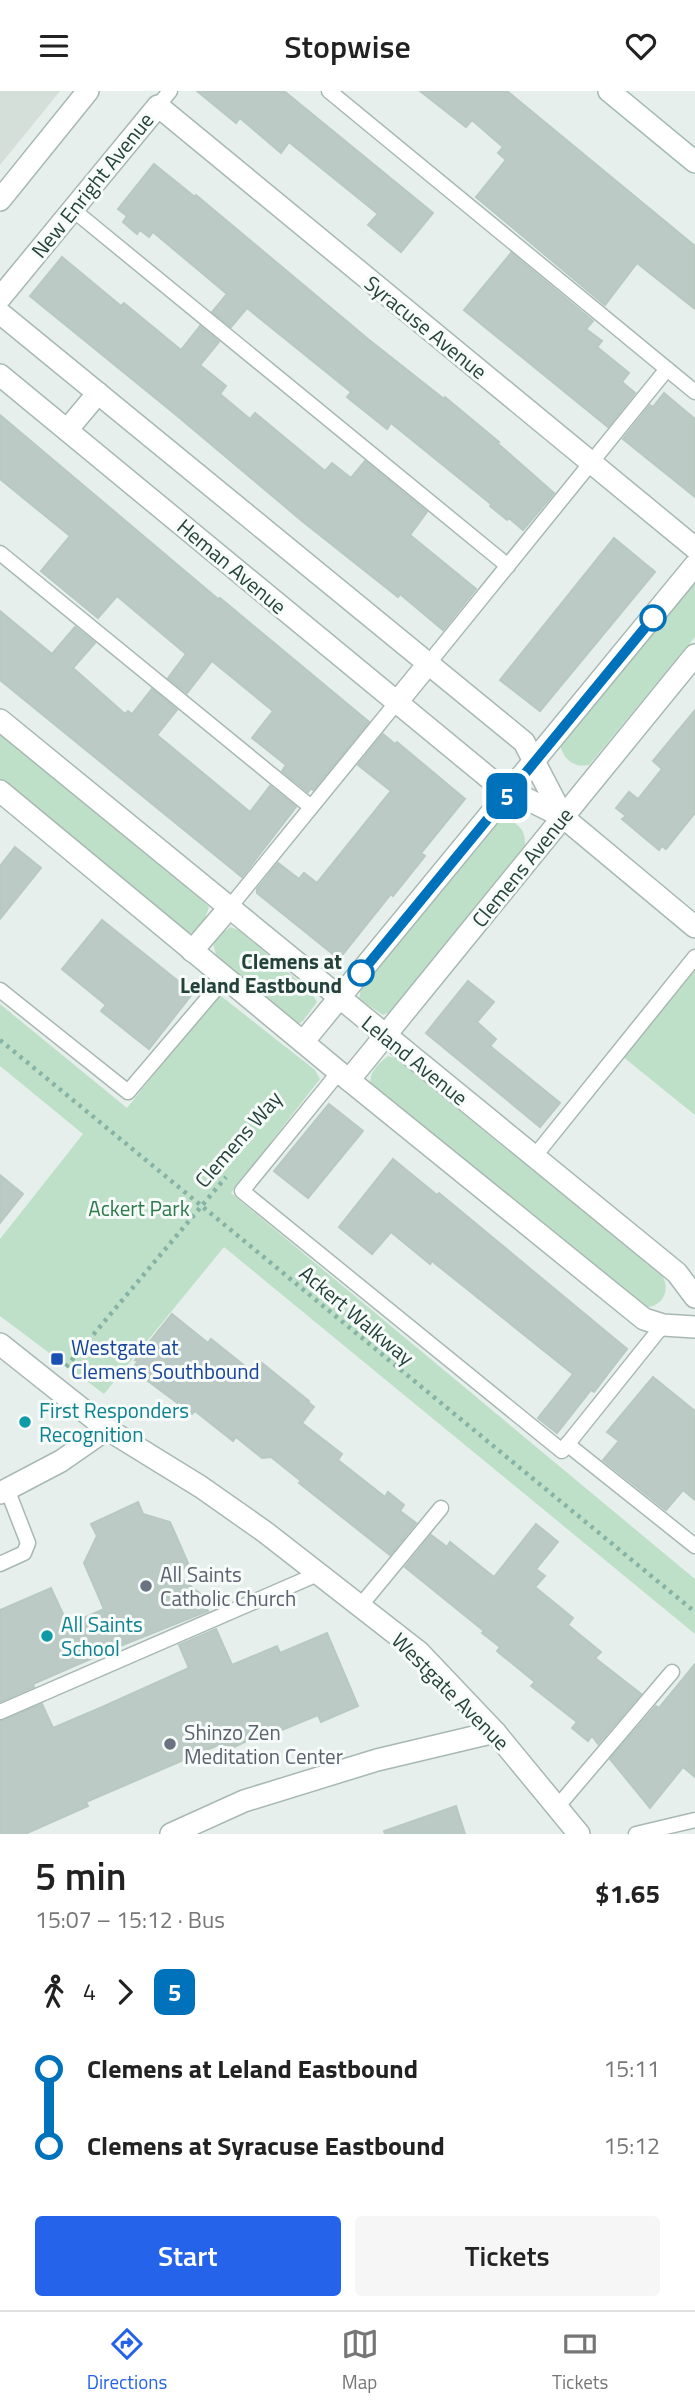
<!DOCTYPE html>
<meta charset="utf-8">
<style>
:root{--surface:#fff;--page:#f6f6f6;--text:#222;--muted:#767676;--line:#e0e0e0;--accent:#2563eb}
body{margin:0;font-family:"Titillium Web",sans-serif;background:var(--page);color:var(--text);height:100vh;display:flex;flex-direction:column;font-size:26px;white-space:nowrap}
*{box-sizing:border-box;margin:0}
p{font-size:23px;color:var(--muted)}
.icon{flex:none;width:38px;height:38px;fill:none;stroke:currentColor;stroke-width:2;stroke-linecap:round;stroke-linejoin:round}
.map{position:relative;height:1743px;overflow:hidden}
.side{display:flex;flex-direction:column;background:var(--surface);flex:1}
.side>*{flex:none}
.badge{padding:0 14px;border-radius:10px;font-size:24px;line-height:46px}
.map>.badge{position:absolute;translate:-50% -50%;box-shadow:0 0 0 4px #fff}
.legs{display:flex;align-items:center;gap:10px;height:77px;padding:0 35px;font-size:23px}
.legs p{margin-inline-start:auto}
.summary{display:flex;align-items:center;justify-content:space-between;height:119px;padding:0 35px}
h1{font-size:38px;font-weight:600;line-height:52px}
.cta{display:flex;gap:14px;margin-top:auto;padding:14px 35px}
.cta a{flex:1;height:80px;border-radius:7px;background:var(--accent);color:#fff;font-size:28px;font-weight:600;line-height:80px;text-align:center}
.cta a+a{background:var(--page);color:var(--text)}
ul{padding:0 35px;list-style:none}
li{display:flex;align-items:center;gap:24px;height:77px;font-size:26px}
li i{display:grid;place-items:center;width:10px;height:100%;margin:0 9px;background:currentColor}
li i::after{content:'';width:18px;height:18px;margin:-9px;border:5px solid;border-radius:50%;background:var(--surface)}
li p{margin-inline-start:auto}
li:first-child i{background:linear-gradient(#0000 50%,currentColor 0)}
li:last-child i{background:linear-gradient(currentColor 50%,#0000 0)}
header{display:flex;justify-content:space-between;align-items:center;height:91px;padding:0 35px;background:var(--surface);font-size:32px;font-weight:600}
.dock{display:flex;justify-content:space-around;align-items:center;height:98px;border-top:2px solid var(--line);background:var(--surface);font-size:19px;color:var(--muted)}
.dock a{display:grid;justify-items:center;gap:4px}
.dock .on{color:var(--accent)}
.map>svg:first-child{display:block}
.built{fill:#d4dfda}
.green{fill:#bfe0c8}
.building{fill:#bbcac4;stroke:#b8c9c2;stroke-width:2}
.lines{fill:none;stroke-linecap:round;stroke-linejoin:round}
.lane-casing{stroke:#a8b8b2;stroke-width:17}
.street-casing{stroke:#a8b8b2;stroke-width:24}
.secondary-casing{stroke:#a4bbb3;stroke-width:24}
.path{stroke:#86b3a5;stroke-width:4.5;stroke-dasharray:3.5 5;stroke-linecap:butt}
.lane{stroke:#fff;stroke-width:14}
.street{stroke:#fff;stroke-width:21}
.secondary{stroke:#fff;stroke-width:21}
.line-1-casing{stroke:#fff;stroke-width:16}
.line-1{stroke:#0072bc;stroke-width:10}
.stop-1-dot{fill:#fff;stroke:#0072bc;stroke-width:3.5}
.transit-dot{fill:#1a4fb4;stroke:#f7fbf9;stroke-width:2.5}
.culture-dot{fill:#0f9aa8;stroke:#f7fbf9;stroke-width:2.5}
.worship-dot{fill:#6b7280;stroke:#f7fbf9;stroke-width:2.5}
.labels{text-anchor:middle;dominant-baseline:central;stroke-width:6;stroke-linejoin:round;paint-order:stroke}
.street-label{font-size:21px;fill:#24423a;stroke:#f7fbf9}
.stop-label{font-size:21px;font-weight:bold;fill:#24423a;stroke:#f7fbf9;text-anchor:end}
.park-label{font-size:21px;fill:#2d7a4b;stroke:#f7fbf9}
.transit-label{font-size:21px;fill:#164399;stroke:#f7fbf9;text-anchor:start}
.culture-label{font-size:21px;fill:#0d838f;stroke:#f7fbf9;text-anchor:start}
.worship-label{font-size:21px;fill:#5b616d;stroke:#f7fbf9;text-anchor:start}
</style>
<header><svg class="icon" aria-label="menu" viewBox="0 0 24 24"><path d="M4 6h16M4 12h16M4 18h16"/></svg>Stopwise<svg class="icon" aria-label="heart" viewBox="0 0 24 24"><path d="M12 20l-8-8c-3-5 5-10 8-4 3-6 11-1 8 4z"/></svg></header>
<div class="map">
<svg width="695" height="1743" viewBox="0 0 695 1743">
<rect width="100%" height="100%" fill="#e6efeb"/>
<path class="built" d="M0,0h60l-60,74z"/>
<g class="green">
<path d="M695,491v55l-106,128c-15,3 -25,-5 -29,-20z"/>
<path d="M0,642l201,166 8,8 -6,17 -8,8 -7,1 -188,-150z"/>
<path d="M502,728c17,3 24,11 23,28l-135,165 -7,3 -24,-16 2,-11 135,-164z"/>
<path d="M231,836l9,4 71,61 6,10 -14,19 -5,3 -8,-2 -72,-61 -5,-17 5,-9z"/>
<path d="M695,874v150l-73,-59z"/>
<path d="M221,905l94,74 5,9 -89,114 464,386v55l-471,-387 -120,147 -104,-78v-77l83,-105 -83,-68v-62l127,104 89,-110z"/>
<path d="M388,965l7,2 268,219c8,16 -3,32 -20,30l-271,-220c-6,-13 7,-24 16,-31z"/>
</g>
<g class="building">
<path d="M197,0h87l149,122 -32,39 -33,-27 10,-11 -89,-72 -8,11 -41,-35 -4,5z"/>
<path d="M420,0h87l188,155v63l-58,-46 -32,42 -129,-108 30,-37 -8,-7 5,-6 -31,-27 -6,7z"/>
<path d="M154,73l41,33 1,-2 172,144 76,60 1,-2 54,45 -2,1 57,50 -31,37 -14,-12 -2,2 -17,-14 1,-2 -100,-81 -4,6 -40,-32 4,-5 -104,-84 -16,19 -19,-15 15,-18 -74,-62 -4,5 -9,-7 -3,4 -14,-12 4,-6 -9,-7z"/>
<path d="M511,162l82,68 -7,8 16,12 -5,6 32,26 -7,9 13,11 -27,34 -144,-117z"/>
<path d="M62,166l59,49 3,-3 57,47 19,-24 19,16 -19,23 26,21 -6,8 30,25 5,-6 70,58 7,-8 19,15 14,-17 62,51 -17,23 66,54 -33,41 -43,-36 -2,3 -96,-76 -127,-107 -145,-118z"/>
<path d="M664,302l31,26v78l-72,-58 27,-34 3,2z"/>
<path d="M0,324l218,184 2,-1 149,124 -56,68 -2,-2 -3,4 -26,-21 4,-6 -34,-27 21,-27 -61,-50 -25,32 -19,-15 18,-24 -69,-58 -19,22 -57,-47 29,-35 -70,-57z"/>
<path d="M614,447l41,34 -115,139 -40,-31z"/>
<path d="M0,520l52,43 23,-27 20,16 -22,25 52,46 3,-3 4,3 20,-25 25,21 -20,25 93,77 20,-26 26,21 -54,70 -242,-197z"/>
<path d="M695,619v103l-29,36 -4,-3 -3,4 -37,-31 4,-3 -10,-8 13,-16 9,7 24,-30 -9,-8z"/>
<path d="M383,643l12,10 2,-2 68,57 -44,54 4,3 -32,40 -2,-2 -52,65 -82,-66v-4l21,-26 21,16 5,-6 13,10 74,-92 -33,-26z"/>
<path d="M15,756l26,21 -41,51v-53z"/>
<path d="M102,829l91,73 -44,56 -48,-38 5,-6 -44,-36z"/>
<path d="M468,890l26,21 -17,20 19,17 -6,7 70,57 -20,24 -114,-94z"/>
<path d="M329,1013l34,27 -55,67 -34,-27z"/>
<path d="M393,1068l44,36 2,-2 188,156 -33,43 -3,-2 -34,43 -19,-15 35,-44 -141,-113 -2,3 -39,-32 -19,22 -33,-27z"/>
<path d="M0,1084l23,19 -23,29z"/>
<path d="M172,1223l36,29 3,-4 40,32 3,-3 3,3 5,-8 47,38 -1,1 6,5 -12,16 40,31 -4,6 47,37 3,-5 16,13 -4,6 16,12 -26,32 -91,-72 2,-2 -30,-24 -9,1 -26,-21 -3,4 -38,-30 -3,3 -60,-45 6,-8 -3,-1z"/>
<path d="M653,1286l42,34v89l-12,-10 -17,20 -63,-50 16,-19 -12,-9z"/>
<path d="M138,1411l5,12 27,8 18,41 -10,13 24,19 6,16 -88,35 -87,38 1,3 -34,15v-92l51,-22 17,37 36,-16 -20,-46 13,-27 -6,-12z"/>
<path d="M536,1433l22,18 -22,27 9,7 -10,11 38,31 -5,7 33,27 -6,6 46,36 -43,50 -6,-8 -4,5 -16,-13 5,-6 -46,-36 4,-4 -38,-31 3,-4 -18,-14 2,-2 -79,-64 26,-32 16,12 3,-5 44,35z"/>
<path d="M216,1538l16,36 45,-19 3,7 47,-20 31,73 -37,16 -3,-7 -48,20 -2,-4 -36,17 -2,-2 -5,2 -2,-5 -137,59 2,4 -63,28h-25v-113l42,-17 11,24 47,-20 89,-40 -10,-23z"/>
<path d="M695,1573v113l-12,-10 -33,41 -40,-49 46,-53 3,2z"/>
<path d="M456,1715l9,28h-80l-1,-3z"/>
</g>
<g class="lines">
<g class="lane-casing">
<g id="lane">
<path d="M329,0l366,301"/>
<path d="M158,15l12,-15"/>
<path d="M72,118l436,357"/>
<path d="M0,462l311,254"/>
<path d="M428,573l239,-295"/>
<path d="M229,817l168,-206"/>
<path d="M0,899l128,102 97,-114"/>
<path d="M339,981l-97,119 320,260 101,-126"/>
<path d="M534,1066l161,-200"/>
<path d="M567,1353l128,102"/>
<path d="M0,1473l24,-11 4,-10 -21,-54"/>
<path d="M361,1514l80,-97"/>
<path d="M0,1621l320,-139"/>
<path d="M558,1715l114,-134"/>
<path d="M636,1743l59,-14"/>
</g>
</g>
<g class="street-casing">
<g id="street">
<path d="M0,109l88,-109"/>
<path d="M0,207l158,-192 537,442"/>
<path d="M0,222l524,429 39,75"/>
<path d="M0,284l495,408 68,34 132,110"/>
<path d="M67,339l31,-37"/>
<path d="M397,611l31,-38"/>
<path d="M0,629l677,553 18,24"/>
<path d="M0,700l339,281 305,247 19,6 32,2"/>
<path d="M192,860l37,-43"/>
<path d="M303,951l392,-477"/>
<path d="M349,989l346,-425"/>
<path d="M0,1253l107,85 94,58 64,45 154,120 76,80 84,102"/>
<path d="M0,1402l61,-32 46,-32"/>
<path d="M171,1743l73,-33 133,-41 118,-28"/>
</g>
</g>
<g class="secondary-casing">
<path id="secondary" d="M609,0l86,71"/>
</g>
<g class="path">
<path d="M0,949l695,572"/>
<path d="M66,1276l160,-190"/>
</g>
<use href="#lane" class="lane"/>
<use href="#street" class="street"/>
<use href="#secondary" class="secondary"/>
</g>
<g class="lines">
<g class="line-1-casing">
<path id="line-1" d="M361,882l292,-355"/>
</g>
<use href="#line-1" class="line-1"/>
</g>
<g class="stop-1-dot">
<circle cx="653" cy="527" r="12"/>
<circle cx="361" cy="882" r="12"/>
</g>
<rect class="transit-dot" x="50" y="1261" width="14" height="14" rx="3.5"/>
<g class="culture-dot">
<circle cx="25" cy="1331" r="7"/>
<circle cx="47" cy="1545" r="7"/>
</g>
<g class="worship-dot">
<circle cx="146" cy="1495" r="7"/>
<circle cx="170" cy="1653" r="7"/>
</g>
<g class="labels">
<g class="street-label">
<text transform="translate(92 94) rotate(-51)">New Enright Avenue</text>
<text transform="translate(426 236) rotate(39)">Syracuse Avenue</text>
<text transform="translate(232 475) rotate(40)">Heman Avenue</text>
<text transform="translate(522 776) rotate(-51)">Clemens Avenue</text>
<text transform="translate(415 969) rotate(39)">Leland Avenue</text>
<text transform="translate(238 1048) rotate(-49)">Clemens Way</text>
<text transform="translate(357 1224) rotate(40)">Ackert Walkway</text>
<text transform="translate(451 1600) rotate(45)">Westgate Avenue</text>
</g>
<g class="stop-label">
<text x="342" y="870">Clemens at<tspan x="342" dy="24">Leland Eastbound</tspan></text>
</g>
<g class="park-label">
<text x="139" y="1117">Ackert Park</text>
</g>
<g class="transit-label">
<text x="71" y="1256">Westgate at<tspan x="71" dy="24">Clemens Southbound</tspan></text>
</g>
<g class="culture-label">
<text x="39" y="1319">First Responders<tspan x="39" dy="24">Recognition</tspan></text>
<text x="61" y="1533">All Saints<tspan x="61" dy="24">School</tspan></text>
</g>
<g class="worship-label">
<text x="160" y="1483">All Saints<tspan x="160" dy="24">Catholic Church</tspan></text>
<text x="184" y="1641">Shinzo Zen<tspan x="184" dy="24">Meditation Center</tspan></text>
</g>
</g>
</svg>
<b class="badge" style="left:507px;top:705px;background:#0072bc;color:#fff">5</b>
</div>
<section class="side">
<div class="summary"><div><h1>5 min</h1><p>15:07 – 15:12 · Bus</p></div><b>$1.65</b></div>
<div class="legs"><svg class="icon" aria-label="walk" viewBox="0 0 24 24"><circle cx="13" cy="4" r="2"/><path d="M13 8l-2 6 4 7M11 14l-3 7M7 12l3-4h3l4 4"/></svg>4<svg class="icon" aria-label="forward" viewBox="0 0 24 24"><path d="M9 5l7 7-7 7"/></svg><b class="badge" style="background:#0072bc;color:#fff">5</b></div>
<ul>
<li><i style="color:#0072bc"></i><b>Clemens at Leland Eastbound</b><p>15:11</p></li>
<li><i style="color:#0072bc"></i><b>Clemens at Syracuse Eastbound</b><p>15:12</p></li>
</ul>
<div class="cta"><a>Start</a><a>Tickets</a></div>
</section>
<nav class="dock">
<a class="on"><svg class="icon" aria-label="directions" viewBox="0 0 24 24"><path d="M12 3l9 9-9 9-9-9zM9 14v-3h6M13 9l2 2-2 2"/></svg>Directions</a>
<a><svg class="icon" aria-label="map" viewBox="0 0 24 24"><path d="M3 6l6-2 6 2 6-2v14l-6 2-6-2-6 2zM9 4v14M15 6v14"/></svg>Map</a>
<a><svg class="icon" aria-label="tickets" viewBox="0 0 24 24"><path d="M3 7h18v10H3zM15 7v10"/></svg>Tickets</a>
</nav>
